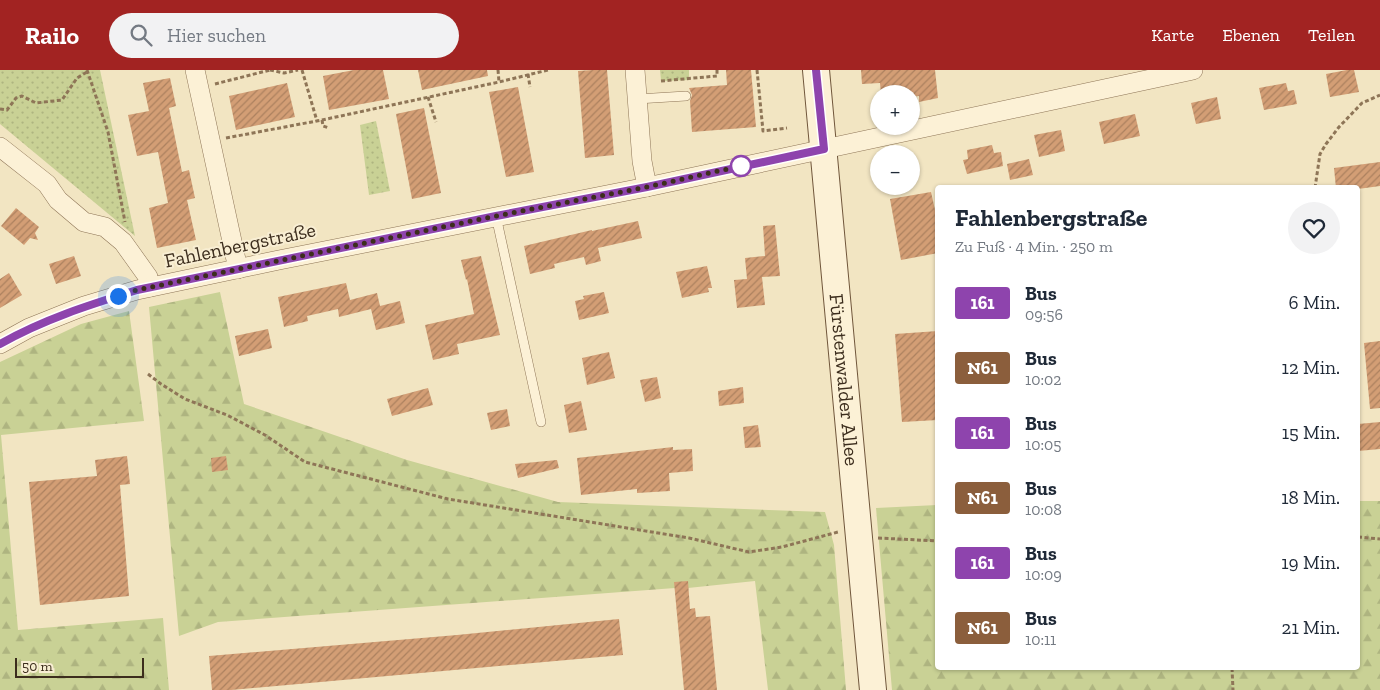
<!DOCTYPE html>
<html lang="de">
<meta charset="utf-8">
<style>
:root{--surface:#fff;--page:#f2f2f3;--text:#1f2937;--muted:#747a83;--accent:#a22322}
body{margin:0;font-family:"Zilla Slab",serif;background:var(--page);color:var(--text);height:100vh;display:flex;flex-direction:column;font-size:19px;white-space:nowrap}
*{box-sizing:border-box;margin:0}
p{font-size:16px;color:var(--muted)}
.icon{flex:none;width:28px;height:28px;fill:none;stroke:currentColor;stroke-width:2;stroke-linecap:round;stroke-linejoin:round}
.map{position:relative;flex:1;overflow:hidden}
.drawer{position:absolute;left:935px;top:115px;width:425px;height:485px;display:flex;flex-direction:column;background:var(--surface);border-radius:5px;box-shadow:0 1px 4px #0004}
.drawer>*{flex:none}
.badge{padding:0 10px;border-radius:4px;font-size:18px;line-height:32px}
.tools{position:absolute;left:870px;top:15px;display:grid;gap:10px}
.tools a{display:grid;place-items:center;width:50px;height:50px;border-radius:50%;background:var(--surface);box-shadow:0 1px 4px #0004;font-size:25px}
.scale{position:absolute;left:15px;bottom:12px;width:129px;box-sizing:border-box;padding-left:5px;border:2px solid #3c2d1d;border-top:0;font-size:14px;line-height:18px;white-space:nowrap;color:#3c2d1d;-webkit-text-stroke:4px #f8eed3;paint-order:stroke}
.you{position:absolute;width:25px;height:25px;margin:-12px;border:4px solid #fff;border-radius:50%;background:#1a73e8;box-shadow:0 0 0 8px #1a73e833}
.map>.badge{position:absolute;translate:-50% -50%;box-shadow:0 0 0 2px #fff}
.round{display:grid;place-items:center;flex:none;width:52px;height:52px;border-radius:26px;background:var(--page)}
.summary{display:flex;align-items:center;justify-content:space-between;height:85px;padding:0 20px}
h1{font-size:24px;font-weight:700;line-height:38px}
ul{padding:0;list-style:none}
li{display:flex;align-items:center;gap:15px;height:65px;padding:0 20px}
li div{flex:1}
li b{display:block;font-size:19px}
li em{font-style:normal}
li .badge{min-width:55px;font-weight:700;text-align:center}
header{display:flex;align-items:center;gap:30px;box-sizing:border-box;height:70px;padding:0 25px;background:var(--accent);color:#fff}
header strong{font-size:24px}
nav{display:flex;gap:28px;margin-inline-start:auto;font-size:18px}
.search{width:350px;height:45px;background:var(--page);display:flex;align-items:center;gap:12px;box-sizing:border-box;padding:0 18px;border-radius:28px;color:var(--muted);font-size:19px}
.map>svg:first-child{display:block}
.green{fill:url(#green-dots)}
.forest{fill:url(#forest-firs)}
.building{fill:url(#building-hatch)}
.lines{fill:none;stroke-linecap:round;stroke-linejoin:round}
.service-casing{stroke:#8e7557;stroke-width:10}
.minor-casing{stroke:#8e7557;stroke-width:20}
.secondary-casing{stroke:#70563b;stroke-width:28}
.path{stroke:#8e7557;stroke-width:3;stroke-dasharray:4 2.5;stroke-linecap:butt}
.service{stroke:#fcf1d6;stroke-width:9}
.minor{stroke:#fcf1d6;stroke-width:19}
.secondary{stroke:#fcf1d6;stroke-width:26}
.line-casing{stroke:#fff;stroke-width:11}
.line{stroke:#8e44ad;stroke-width:8}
.walk{stroke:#3c2d1d;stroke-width:5;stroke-dasharray:0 9}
.stop-dot{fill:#fff;stroke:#8e44ad;stroke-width:2.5}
.labels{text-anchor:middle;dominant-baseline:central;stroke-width:4;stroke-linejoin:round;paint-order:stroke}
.street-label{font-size:20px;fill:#3c2d1d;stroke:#f8eed3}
</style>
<header>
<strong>Railo</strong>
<div class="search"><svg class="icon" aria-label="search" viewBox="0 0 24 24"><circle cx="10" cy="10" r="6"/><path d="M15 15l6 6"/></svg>Hier suchen</div>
<nav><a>Karte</a><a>Ebenen</a><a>Teilen</a></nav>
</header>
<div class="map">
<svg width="1380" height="620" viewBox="0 0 1380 620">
<defs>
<pattern id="green-dots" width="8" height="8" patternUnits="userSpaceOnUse" patternTransform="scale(1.25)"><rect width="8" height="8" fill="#c9d195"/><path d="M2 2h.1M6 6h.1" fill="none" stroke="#aeb480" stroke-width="1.8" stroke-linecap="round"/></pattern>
<pattern id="forest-firs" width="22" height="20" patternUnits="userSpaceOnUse" patternTransform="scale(1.25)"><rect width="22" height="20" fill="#c9d195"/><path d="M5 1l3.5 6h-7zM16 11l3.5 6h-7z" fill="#aeb480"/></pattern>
<pattern id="building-hatch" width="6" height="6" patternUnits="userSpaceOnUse" patternTransform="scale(1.25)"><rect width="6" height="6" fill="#d39e75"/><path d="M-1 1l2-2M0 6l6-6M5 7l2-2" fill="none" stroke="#ac815f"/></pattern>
</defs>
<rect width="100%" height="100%" fill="#f2e5c2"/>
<g class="green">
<path d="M0,0h100l35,166 -135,-112z"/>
<path d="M660,0h29v10l-28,1z"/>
<path d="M376,51l14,70 -21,4 -9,-70z"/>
</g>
<g class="forest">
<path d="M220,222l24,112 163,56 151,42 267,10 9,33 12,145h-78l-13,-109 -67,7h-13l-457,34 -39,14 -30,-329z"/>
<path d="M129,241l15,110 -143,14 17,195 145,-12 6,72h-169v-328l81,-38z"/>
<path d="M1358,431h22v189h-488l-16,-182 61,-3 1,163h420z"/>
</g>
<g class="building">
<path d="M354,0h29l6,29 -60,11 -6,-34z"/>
<path d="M418,0h69l1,6 -66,14z"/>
<path d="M593,0h14l7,85 -29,3 -7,-87z"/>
<path d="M726,0h25l5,57 -64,5 -2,-31 2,-6 -3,-7 38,-3z"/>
<path d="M861,0h74l3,28 -19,4v-6l-8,1v-3h-30l-1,-11 -18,1z"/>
<path d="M1347,0h7l5,22 -29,5 -4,-23z"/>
<path d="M170,8l6,28 -7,2 13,64 7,-2 6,28 -8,2 9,40 -39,8 -8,-40 19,-5 -10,-51 -21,4 -9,-41 21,-4 -6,-28z"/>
<path d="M287,13l8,34 -59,13 -7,-34z"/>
<path d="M1286,13l2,8 6,-1 3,14 -33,6 -5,-22z"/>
<path d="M518,17l16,85 -28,5 -17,-85z"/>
<path d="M1217,27l4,22 -25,5 -5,-21z"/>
<path d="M424,38l17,85 -29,6 -16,-85z"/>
<path d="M1135,44l5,22 -36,8 -5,-22z"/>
<path d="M1061,60l4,21 -26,6 -5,-22z"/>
<path d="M992,75l2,8 7,-1 2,14 -36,8 -4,-14 5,-1 -1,-9z"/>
<path d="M1029,89l4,16 -23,5 -3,-16z"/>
<path d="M1380,92v24l-22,3 -22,-1 -2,-20z"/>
<path d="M931,122l7,31v30l-37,7 -11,-61z"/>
<path d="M16,138l23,19 -4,6 3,7 -8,-2 -6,7 -23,-19z"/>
<path d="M638,151l4,17 -44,10 3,13 -15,4 -2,-8 -30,7 1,4 -25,6 -6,-28 68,-16v1z"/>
<path d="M775,155l5,51 -18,1 3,28 -28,3 -3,-28 13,-1 -2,-21 20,-2 -2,-30z"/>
<path d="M74,186l7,20 -25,8 -7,-20z"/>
<path d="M481,186l19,79 -43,9 2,10 -26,6 -8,-35 49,-11 -7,-35 -1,1 -5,-20z"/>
<path d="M707,196l5,22h-4l1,4 -27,6 -6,-26z"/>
<path d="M9,203l13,22 -22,13v-29z"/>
<path d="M346,213l4,17 27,-7 3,13 20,-5 5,22 -29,7 -5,-21 -32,8 -1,-8 -31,7 1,5 -24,6 -6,-30z"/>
<path d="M604,222l5,21 -30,7 -4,-19 9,-2 -1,-3z"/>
<path d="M268,259l4,19 -33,8 -4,-20z"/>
<path d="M938,261v89l-36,2 -7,-88z"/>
<path d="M1380,271v67l-10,1 -6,-66z"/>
<path d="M609,282l6,26 -28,7 -5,-27z"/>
<path d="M657,307l4,21 -16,4 -5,-22z"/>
<path d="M743,317l1,16 -25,3 -1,-15z"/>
<path d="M428,318l5,17 -41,11 -5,-17z"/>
<path d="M581,331l6,29 -18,3 -5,-28z"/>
<path d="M507,339l3,17 -19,4 -4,-17z"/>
<path d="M1380,352v27l-22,2v-27z"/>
<path d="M758,355l3,22 -16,1 -2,-21z"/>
<path d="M673,377v3l19,-1 1,22 -24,2 1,18 -33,2v-4l-56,6 -4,-37z"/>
<path d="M127,386l3,28 -10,1 9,111 -89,9 -11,-123 68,-6 -2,-16z"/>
<path d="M226,386l2,14 -16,2 -1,-14z"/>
<path d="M557,390l2,8 -41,10 -3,-14z"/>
<path d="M688,511l2,28 5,-1 1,9 14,-1 7,74h-33l-10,-108z"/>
<path d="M619,549l4,36 -392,35h-19l-3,-34 248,-21z"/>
</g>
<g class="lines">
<g class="service-casing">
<g id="service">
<path d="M637,29l49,-3"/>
<path d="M496,146l45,206"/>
</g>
</g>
<g class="minor-casing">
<g id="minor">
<path d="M195,0l43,199"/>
<path d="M635,0l7,91 5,26"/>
<path d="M0,77l47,37 11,16 26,22 21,5 18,15 25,35 2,10"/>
<path d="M0,274l29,-16 55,-22 53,-16 142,-30 368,-73 546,-117"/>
</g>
</g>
<g class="secondary-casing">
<g id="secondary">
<path id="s1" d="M816,0l57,620"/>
</g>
</g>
<g class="path">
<path d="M87,0l21,62 17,90"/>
<path d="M270,0l14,3 14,-3"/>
<path d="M302,0l15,51"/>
<path d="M498,0l1,12"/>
<path d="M757,0l6,61 24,-3"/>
<path d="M528,4l2,13"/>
<path d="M661,11l56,-5v-6"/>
<path d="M215,14l55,-14"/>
<path d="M428,27l8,25"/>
<path d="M0,39l7,1 9,-12 6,-2 14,7 26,-3 15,-22 10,-6"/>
<path d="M322,50l1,6 6,2"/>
<path d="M226,68l96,-18 177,-38 49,-12"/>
<path d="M1315,118l5,-34 6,-10 13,-17 23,-24 18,-8"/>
<path d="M148,304l13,10 24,15 42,16 38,20 40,27 143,37 241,39 60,14 33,-5 56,-15"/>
<path d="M1358,467l22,2"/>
<path d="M878,468l60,3"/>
<path d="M1232,598l1,22"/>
</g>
<use href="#service" class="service"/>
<use href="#minor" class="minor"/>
<use href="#secondary" class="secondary"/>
</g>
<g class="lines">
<g class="line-casing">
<path id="line" d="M0,274c44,-25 89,-39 137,-54l359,-74 151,-29 177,-38 -8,-79"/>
</g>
<use href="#line" class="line"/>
<path class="walk" d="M118,226l19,-6 359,-74 151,-29 94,-21"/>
</g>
<circle class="stop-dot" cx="741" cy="96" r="10"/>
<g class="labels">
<g class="street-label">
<text transform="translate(240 175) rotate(-12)">Fahlenbergstraße</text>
<text stroke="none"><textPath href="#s1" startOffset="311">Fürstenwalder Allee</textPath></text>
</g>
</g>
</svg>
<div class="tools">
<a>+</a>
<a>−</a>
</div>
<div class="scale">50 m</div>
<div class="you" style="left:118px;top:226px"></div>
<section class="drawer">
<div class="summary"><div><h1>Fahlenbergstraße</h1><p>Zu Fuß · 4 Min. · 250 m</p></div><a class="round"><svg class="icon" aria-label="heart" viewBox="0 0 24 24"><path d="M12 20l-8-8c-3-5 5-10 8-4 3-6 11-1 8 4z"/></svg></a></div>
<ul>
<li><span class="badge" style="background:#8e44ad;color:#fff">161</span><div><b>Bus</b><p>09:56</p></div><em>6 Min.</em></li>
<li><span class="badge" style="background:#8b5e3c;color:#fff">N61</span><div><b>Bus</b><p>10:02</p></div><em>12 Min.</em></li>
<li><span class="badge" style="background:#8e44ad;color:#fff">161</span><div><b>Bus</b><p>10:05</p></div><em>15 Min.</em></li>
<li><span class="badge" style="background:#8b5e3c;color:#fff">N61</span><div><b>Bus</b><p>10:08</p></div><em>18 Min.</em></li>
<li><span class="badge" style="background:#8e44ad;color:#fff">161</span><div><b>Bus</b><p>10:09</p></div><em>19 Min.</em></li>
<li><span class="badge" style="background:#8b5e3c;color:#fff">N61</span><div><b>Bus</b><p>10:11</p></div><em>21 Min.</em></li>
</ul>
</section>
</div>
